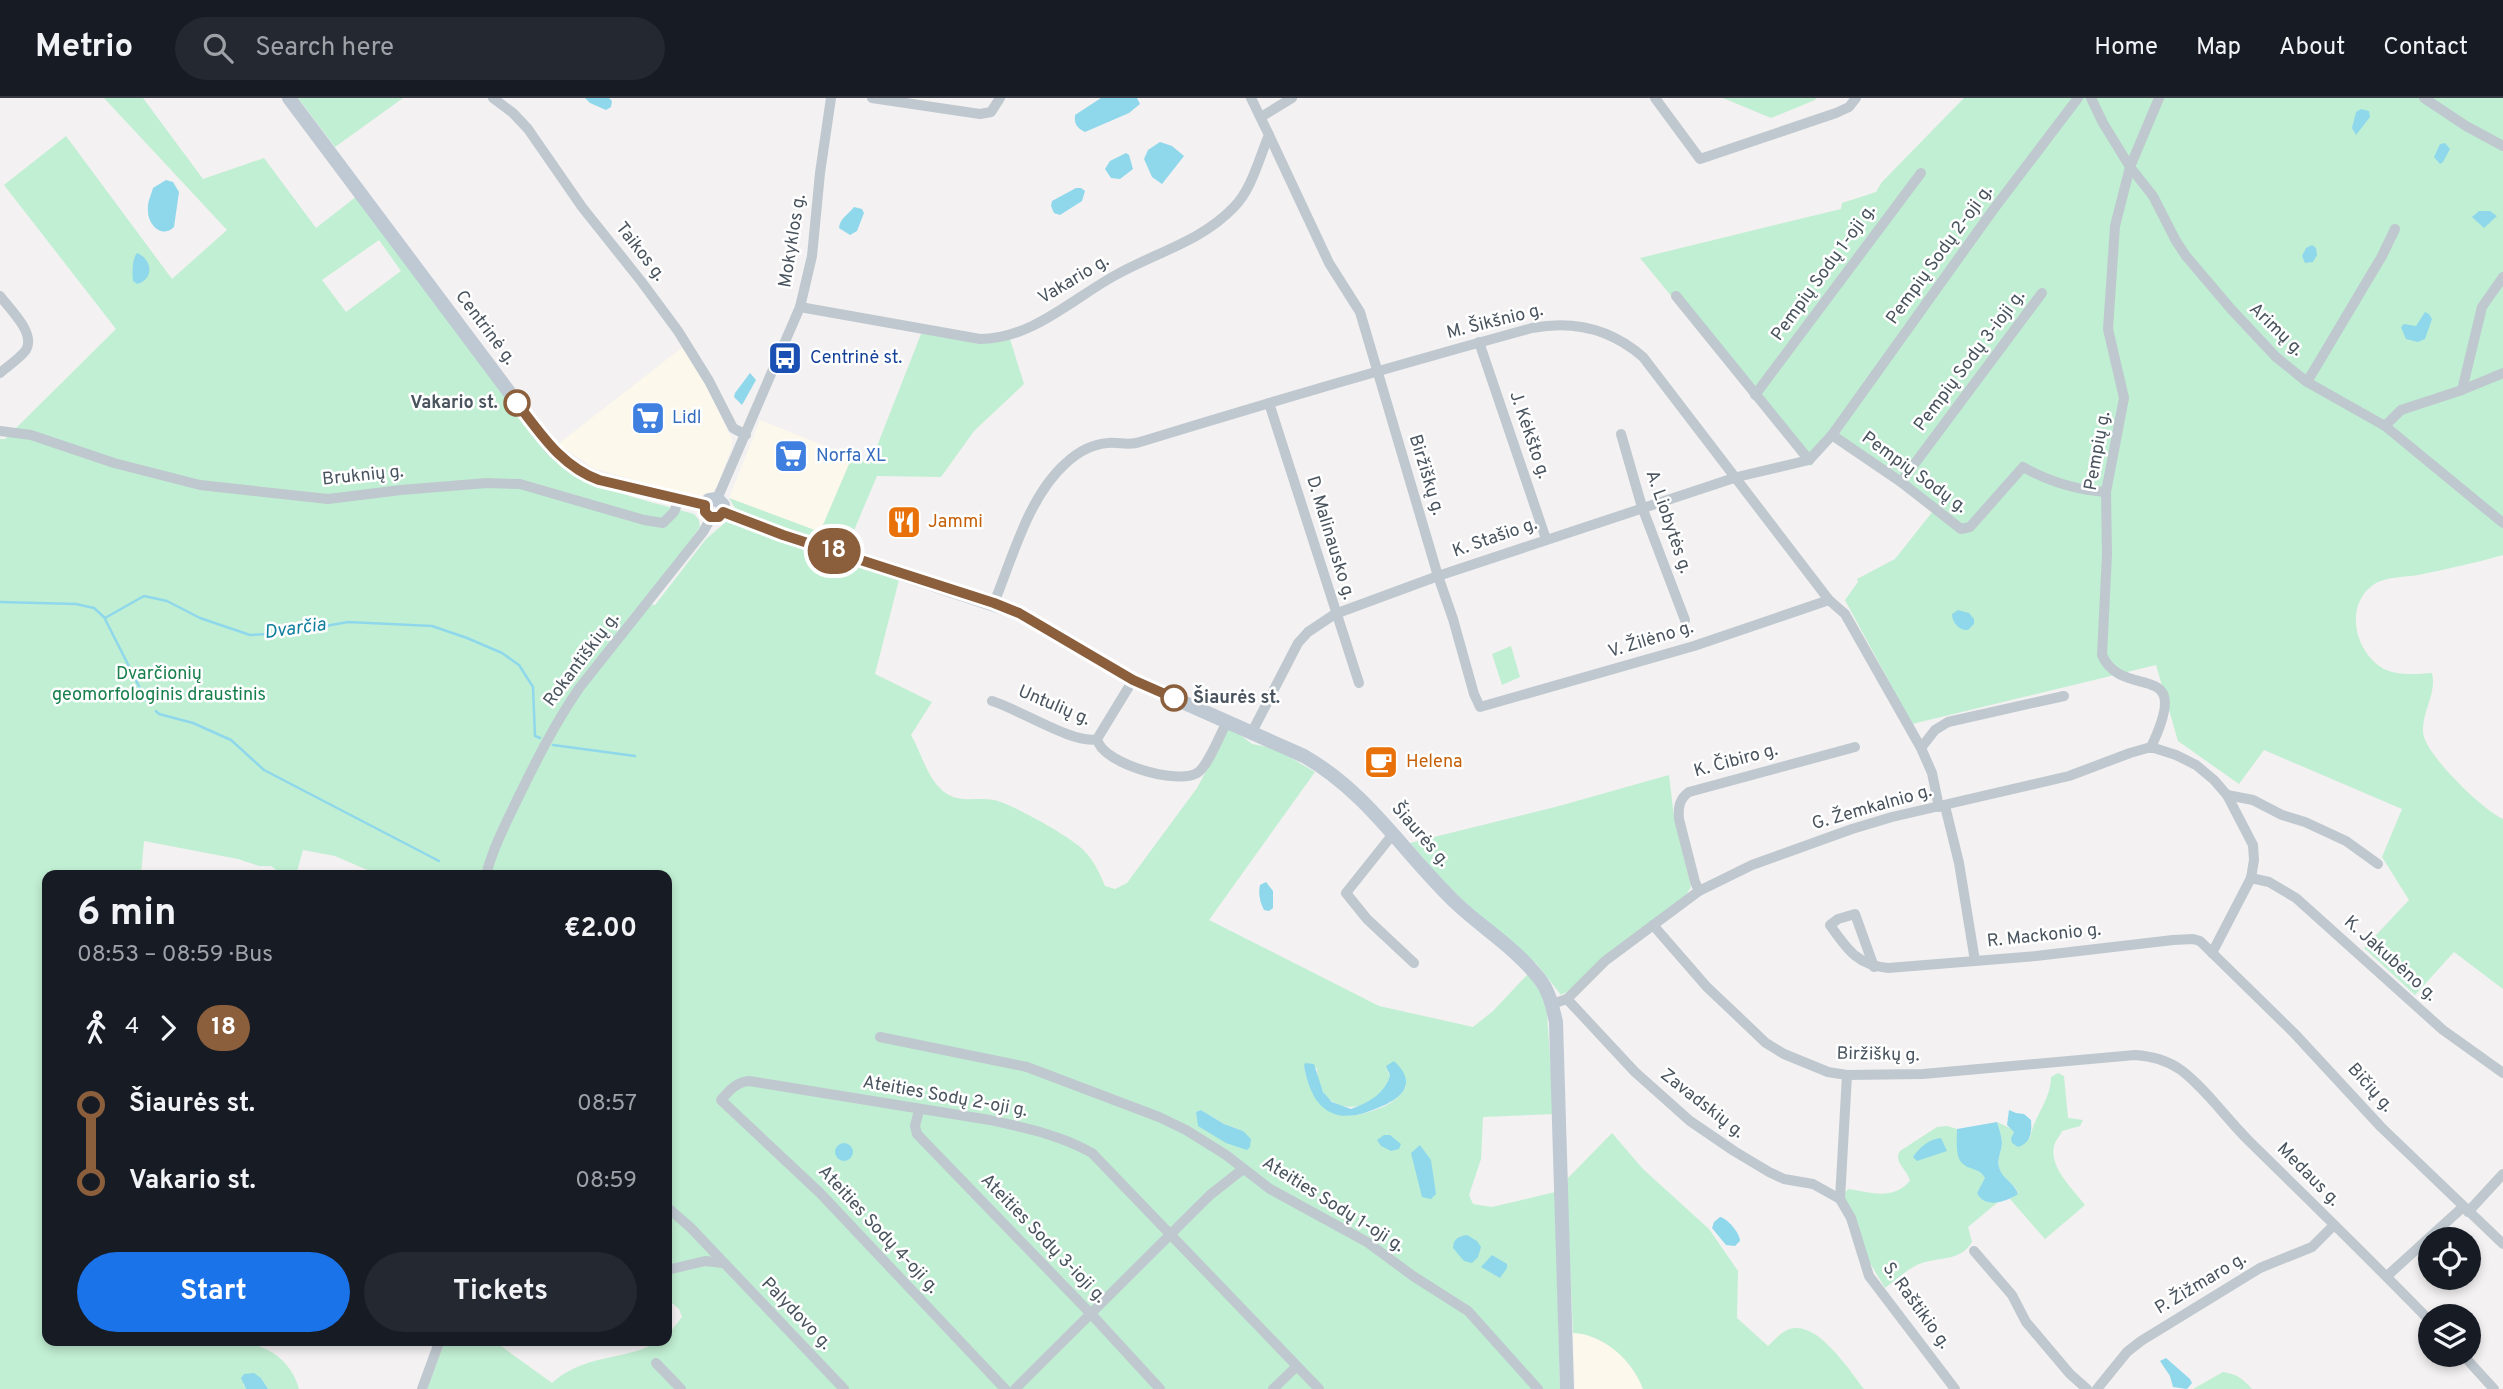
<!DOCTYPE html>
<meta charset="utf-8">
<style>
:root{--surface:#171b24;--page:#242831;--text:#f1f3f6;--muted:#9ea1a6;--line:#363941;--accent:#1a73e8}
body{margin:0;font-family:Overpass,sans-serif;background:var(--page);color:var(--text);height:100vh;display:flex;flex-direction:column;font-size:26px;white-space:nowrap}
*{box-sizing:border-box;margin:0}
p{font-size:23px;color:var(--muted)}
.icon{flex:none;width:38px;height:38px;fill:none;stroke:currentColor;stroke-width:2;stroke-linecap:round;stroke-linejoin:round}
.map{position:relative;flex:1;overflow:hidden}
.drawer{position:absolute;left:42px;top:772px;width:630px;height:476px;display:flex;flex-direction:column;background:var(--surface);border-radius:14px;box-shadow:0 4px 10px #0003}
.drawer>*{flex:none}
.badge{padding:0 14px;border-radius:23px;font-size:24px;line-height:46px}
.buttons{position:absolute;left:2418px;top:1129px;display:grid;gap:14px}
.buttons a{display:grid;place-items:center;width:63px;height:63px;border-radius:50%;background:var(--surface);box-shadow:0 4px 10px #0003;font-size:35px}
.map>.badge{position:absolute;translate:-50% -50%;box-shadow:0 0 0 4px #fff}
.legs{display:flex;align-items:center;gap:10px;height:77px;padding:0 35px;font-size:23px}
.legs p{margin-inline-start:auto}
.head{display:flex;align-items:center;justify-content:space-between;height:119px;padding:0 35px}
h1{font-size:38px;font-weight:700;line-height:52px}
.primary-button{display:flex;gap:14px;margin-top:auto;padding:14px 35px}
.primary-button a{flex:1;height:80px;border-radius:42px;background:var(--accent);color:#fff;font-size:28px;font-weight:700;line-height:80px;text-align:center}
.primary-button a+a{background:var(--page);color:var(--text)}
ul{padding:0 35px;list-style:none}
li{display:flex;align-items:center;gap:24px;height:77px;font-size:26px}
li i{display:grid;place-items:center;width:10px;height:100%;margin:0 9px;background:currentColor}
li i::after{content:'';width:18px;height:18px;margin:-9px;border:5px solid;border-radius:50%;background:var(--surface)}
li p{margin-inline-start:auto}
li:first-child i{background:linear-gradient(#0000 50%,currentColor 0)}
li:last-child i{background:linear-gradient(currentColor 50%,#0000 0)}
header{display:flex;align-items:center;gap:42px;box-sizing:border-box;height:98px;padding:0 35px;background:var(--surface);border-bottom:2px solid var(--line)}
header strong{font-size:33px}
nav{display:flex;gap:38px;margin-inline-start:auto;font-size:24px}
.search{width:490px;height:63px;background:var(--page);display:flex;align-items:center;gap:18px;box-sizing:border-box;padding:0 24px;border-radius:38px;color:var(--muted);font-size:26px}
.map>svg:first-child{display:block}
.commercial{fill:#fcf8ec}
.green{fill:#c1efd3;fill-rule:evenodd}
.water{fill:#8fd8eb}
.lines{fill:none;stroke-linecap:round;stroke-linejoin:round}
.stream{stroke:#8fd8eb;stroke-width:2.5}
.minor{stroke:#bfc8cf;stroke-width:10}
.secondary{stroke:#bfc9d4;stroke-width:14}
.line-1-casing{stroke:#fff;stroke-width:16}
.line-1{stroke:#8b5e3c;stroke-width:10}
.stop-1-dot{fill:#fff;stroke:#8b5e3c;stroke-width:3.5}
.labels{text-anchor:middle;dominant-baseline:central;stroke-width:5;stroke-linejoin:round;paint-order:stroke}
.street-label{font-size:18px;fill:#49545e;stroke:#fff}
.transit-label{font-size:18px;fill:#164399;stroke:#fff;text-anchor:start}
.stop-label{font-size:18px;font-weight:bold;fill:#49545e;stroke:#fff;text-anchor:end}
.shop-label{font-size:18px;fill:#366cbe;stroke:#fff;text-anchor:start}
.food-label{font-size:18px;fill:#c56008;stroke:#fff;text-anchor:start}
.park-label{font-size:18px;fill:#19804d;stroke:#fff}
.water-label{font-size:19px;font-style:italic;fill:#0f7e9c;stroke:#fff}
</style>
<header>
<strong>Metrio</strong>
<div class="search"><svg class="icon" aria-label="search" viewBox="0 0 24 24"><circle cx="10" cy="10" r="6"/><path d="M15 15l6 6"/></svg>Search here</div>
<nav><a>Home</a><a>Map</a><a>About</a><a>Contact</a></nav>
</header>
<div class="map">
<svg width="2503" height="1291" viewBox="0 0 2503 1291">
<rect width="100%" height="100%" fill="#f3f1f1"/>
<g class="commercial">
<path d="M684,248l17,28 31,65v8l-15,39 -10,13 -6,1 -108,-32 -35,-24z"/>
<path d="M760,322l92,37 -31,76 -92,-35z"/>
<path d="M1573,1235h11l35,18 21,30 3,8h-68z"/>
</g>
<g class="green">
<path d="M104,0h39l60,81 61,-21 52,70 41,-32 188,254c38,39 98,49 149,64l5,6 1,7 -56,77 11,1 51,-66 20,-17 174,54 -25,98 57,28 -21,33c11,19 17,47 36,59 15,9 31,3 47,6 18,4 71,34 85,46 13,11 20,25 26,40l10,3 12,-6 70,-95 33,-61 22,17 22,4 41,24 -106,148 170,86 94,21 20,-16 35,-37 14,21 5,19 7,100 -71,3 -2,42 -12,36 4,9 19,3 63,-15 5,197h-1133l18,-48h49l58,42c27,-24 55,-23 88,-33 9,-3 18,-9 27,-10v-4l15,-19 -3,-8 -12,-10v-424h-288l-44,-19 -32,-6 -7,25h-13l-12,-9h-12l-21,-7 -94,-18 -3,34h-94v465l185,1v3c31,-4 59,15 67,45h-31l-7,-11 -18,6 3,5h-246v-950h5l111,-110 -112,-144 62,-49 106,143 55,-49zM379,142l22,31 -55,41 -24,-32zM1304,968l13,2c0,51 62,50 73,7l-4,-5 20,16c-9,15 -18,20 -34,25 -42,14 -60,-5 -68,-45zM1201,1012l23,14 19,7 -45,-10 -2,-9z"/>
<path d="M298,0h105l-68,49z"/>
<path d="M1723,0h93l-1,2 -44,18z"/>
<path d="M1964,0h539v457c-28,8 -56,14 -85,20 -12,2 -31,2 -42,8 -33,20 -22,69 8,86 14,7 33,5 48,4 5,21 -10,38 -9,59 1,22 60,78 80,87v170l-49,-37 -39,43 -51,-47 45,-48 -27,-43 20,-48 -138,-59 -25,34 -61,-43 -22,-76 -244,59 -67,-124 13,-18 -1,-3 38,-20 38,-48 -100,-72 -22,27 -171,-208 201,-49 1,-6 34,-11 6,-10z"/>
<path d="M921,236l89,5 14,45 -50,47 -33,46 -64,-1 -30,71 -109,-34 -9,-15 91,34 32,-75 18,7z"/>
<path d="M1511,548l9,31 -18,8 -10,-31z"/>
<path d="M1669,677l5,42 17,70 -6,10 -113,92 -11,6 -25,-32 -88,-75 -38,-45 149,-37z"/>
<path d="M2058,975l6,3 4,42 15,2 -3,6 -18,5c-2,5 -7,10 -8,15 -5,22 20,44 31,59l-40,34 -35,-40 8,-6c-3,-9 -13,-13 -17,-21 -6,-11 0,-18 1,-28 0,-7 -3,-16 -5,-22l15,7 2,3 -3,6h19c4,-22 21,-38 21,-61z"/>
<path d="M1947,1028l10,3 1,26 10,11 8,2 10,10 -9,15c5,9 11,9 21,9l-30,25 4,15c-11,19 -32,15 -50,21 -13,4 -26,17 -37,25l-18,-30 -23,-62 1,-4 4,-3c23,4 44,11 61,-8 -3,-12 -17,-19 -10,-30l37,-24z"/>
<path d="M1612,1035l31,36 66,60 29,42 -1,47 31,28c7,-7 17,-18 27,-18 26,-2 55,43 69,61h-221c-10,-28 -39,-55 -70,-56l-7,-153z"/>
<path d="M2223,1274c14,2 20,7 29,17h-59z"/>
</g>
<g class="water">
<path d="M585,0h24l3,3 -1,6 -5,3 -16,-7z"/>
<path d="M1101,0h36l3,6 -11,9 -44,19c-8,-4 -11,-8 -10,-17z"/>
<path d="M2361,11l8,2 1,6 -14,18 -4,-7 4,-16z"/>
<path d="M1160,44l12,4 12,10 -22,28 -10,-7 -8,-18 4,-9z"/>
<path d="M2445,45l5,6 -7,13 -3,2 -6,-7 6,-13z"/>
<path d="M1126,55l3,2 4,14 -13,10 -9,-1 -6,-9 5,-8z"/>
<path d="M166,82l7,2 6,10 -5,35c-12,12 -26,-2 -26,-16 -1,-8 3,-16 5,-23z"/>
<path d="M1076,90h5l4,3 -3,10 -22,14 -6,-2 -3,-7 1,-5z"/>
<path d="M854,109l8,2 2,4 -7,18 -7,4 -11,-7c1,-10 9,-13 15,-21z"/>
<path d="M2479,113h11l7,5 -13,12 -12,-11z"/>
<path d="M2312,147l4,3 1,7 -4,7 -8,1 -3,-7 4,-8z"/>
<path d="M137,155c15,6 18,26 0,31l-4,-3c-1,-8 -1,-22 4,-28z"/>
<path d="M2425,214l4,2 3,5 -7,20 -7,3 -12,-3 -5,-12 3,-3 12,2z"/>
<path d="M750,275l6,7 -14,25 -8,-8 1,-4z"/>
<path d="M1958,512l11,3 5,6v5l-6,6c-8,1 -16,-7 -16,-16z"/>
<path d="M1266,784l7,9v17l-4,3 -5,-1c-4,-7 -6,-17 -4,-25z"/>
<path d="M1394,963c28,26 2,41 -24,50 -40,15 -59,-6 -66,-45l1,-3 9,1 9,28 9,10 19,7c17,-6 34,-15 39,-34l-4,-9z"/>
<path d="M1201,1012l23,14 19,7 8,8 -1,8 -3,3 -21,-7 -28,-17 -2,-14z"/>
<path d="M2009,1012l7,3 8,1 7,6c1,12 0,23 -13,27l-6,-4 -1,-5 3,-6 -7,-7z"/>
<path d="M1997,1024c2,6 5,15 5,22 -1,10 -7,17 -1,28 4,8 14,12 17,22 -12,8 -33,15 -41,-1l8,-15c-6,-11 -15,-7 -23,-15 -7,-7 -5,-24 -5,-34z"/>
<path d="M1384,1037h6l11,9 -2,5 -8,2 -10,-5 -4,-6z"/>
<path d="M1941,1040l6,13 -30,10 -4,-4c7,-10 16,-18 28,-19z"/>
<circle cx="844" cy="1054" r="9"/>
<path d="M1420,1047l11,15 5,34 -5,5 -9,-2 -11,-44z"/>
<path d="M1720,1119c7,1 20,16 20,24l-5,5 -9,-1 -14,-17 2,-6z"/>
<path d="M1467,1137l10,6 4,6 -3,10 -6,6 -8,-2 -11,-13c0,-9 6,-12 14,-13z"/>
<path d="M1492,1157l15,9v4l-7,10 -19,-11z"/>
<path d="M2166,1260l24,21 2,4 -5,6 -14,-2 -3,-11 -10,-15z"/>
<path d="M254,1275l7,5 7,11h-22l-5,-11 3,-4z"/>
</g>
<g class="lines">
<g class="stream">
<path d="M0,504l76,2 18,4 11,10 39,-22 23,5 33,17 50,17 37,-2 61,-11 84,4 35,12 35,15 17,12 14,22 2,49 5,2"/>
<path d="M105,521l41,81"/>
<path d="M156,613l3,3 34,9 38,17 33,30 175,91"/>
<path d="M553,647l82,11"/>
</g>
<g class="minor">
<path d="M493,0l20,15 15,16 54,78 59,74 37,50 31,50 24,47 13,7"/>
<path d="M872,0l108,16 11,-2 9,-14"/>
<path d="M1655,0l45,61 136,-46 13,-6 7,-9"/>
<path d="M2091,0l12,25 27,44 23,29 23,45 10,15 45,53 45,48 31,25 78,44 118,97"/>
<path d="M2424,0l42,28 37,20"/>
<path d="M1261,19l31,-19"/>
<path d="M1269,37l60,128 31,49 78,264 15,43 21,75 6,13 214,-61 135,-46"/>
<path d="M0,198c9,12 36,37 26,54 -7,9 -18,16 -26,23"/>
<path d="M1676,198l133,164 23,-25 69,47 60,47 9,-2 53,-60c25,14 55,23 83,25"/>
<path d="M800,209l180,32c51,0 91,-39 134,-63 40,-23 87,-34 120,-69 18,-18 25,-49 35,-72l-18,-37"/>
<path d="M1479,244l67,197"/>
<path d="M2307,284l75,-126 13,-27"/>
<path d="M2462,292l20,-83 21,-30"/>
<path d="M1755,297l166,-222"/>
<path d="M1269,305l90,280"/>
<path d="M2385,328l16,-16 61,-20 41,-17"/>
<path d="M0,333l31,4 83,28 86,22 128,14 73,-9 86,-7 33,1 124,36 19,3 11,-11 5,-12"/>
<path d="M1621,336l21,73 43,113"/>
<path d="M1832,337l161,-225 85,-112"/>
<path d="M1901,384l141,-189"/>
<path d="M717,401l83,-192 12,-51 8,-83 11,-75"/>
<path d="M994,505c19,-46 34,-106 72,-140 12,-11 26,-19 42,-20 11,-1 21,3 32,-1 130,-40 261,-78 392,-114 42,-8 79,1 111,29l186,243 16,14 76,134 11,25 7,34"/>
<path d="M992,603c27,8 82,44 105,38 5,25 81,46 100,34 11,-6 23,-39 30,-51"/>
<path d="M1252,634l46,-89 10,-11 27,-18 103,-38 299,-99 72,-17"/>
<path d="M1097,641l36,-59"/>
<path d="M2151,649c44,-92 -28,-44 -49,-92l5,-101 -1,-62 18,-94 -16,-69 7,-103 15,-59 29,-69"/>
<path d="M1921,650l14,-18 13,-8 116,-26"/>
<path d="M2227,697l26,5 29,15 23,7 41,19 32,23"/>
<path d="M1945,708l14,57 16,98"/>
<path d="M1393,736l-47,59 21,26 47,44"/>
<path d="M486,777c7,-27 19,-50 31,-75 19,-39 38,-77 63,-113l123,-155 8,-14"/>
<path d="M2251,780l18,4 27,16 147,132 60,43"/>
<path d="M1699,793l-4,-9 -16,-63c-1,-11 0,-20 10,-27l166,-45"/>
<path d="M1653,827l53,61 60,57 18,11 44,18 19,3 76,-1 212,-19c17,1 32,5 46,15 25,19 44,47 67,70 61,60 123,120 183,182"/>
<path d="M1874,869l-19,-53 -17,5 -8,6c17,24 27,40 58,43l148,-12 137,-16 20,-1 7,2 94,92 87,94 122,117"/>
<path d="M1567,901l68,73 55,49 44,30 35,21 15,7 29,5 27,15"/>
<path d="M1552,906l15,-5 38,-38 94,-70 53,-26 100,-36 40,-12 177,-41 61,-23 21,-6 25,8 20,10 18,15 13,15 26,50 1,15 -3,18 -39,75"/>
<path d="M880,939l147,30 132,50 27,13 40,25 44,34 97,53 46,34 55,35 70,78"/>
<path d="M1847,977l-7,124 11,19 18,58 86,113"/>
<path d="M919,1012l-4,16 2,8 175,181 68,74"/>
<path d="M667,1109l24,21 153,161"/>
<path d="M2468,1114l35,-38"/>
<path d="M1974,1153l38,44 14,27 44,52 17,15"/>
<path d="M667,1172l38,-9 18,2"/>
<path d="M2387,1178l76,-69"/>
<path d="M2462,1256l32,35"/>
<path d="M656,1265l25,26"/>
<path d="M422,1291l18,-49"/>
<path d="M1005,1291l-185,-196 -99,-93c8,-9 15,-18 28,-19l241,39c35,8 71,15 102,33l227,236"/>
<path d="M1015,1291l195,-194 33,-26"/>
<path d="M1273,1291l23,-22"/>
<path d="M2097,1291l30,-37 14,-11 119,-73 52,-21 22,-22"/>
</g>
<g class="secondary">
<path d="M289,0l262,350 22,19 26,13 105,25"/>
<path d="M704,407l5,-5 8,-1 6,6v7"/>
<path d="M704,407l1,6 6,7 8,-1 4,-5"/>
<path d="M723,414l61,23 235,78 114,67 171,76c66,38 100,98 154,149 26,24 58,44 80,72 11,13 14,28 18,45l11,367"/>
</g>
</g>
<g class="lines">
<g class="line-1-casing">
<path id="line-1" d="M517,305c24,31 44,63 82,77l106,25v7l5,5h9l4,-5 60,23 211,68 25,10 114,67 41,18"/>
</g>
<use href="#line-1" class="line-1"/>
</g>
<defs>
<g id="bus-square" transform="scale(1.75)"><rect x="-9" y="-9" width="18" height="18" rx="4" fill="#1a4fb4" stroke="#fff"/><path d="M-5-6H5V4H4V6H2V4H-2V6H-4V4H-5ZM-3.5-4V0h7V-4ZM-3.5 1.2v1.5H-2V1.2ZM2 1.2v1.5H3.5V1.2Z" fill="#fff"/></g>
<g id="supermarket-square" transform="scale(1.75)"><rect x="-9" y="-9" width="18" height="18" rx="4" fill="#3f7fe0" stroke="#fff"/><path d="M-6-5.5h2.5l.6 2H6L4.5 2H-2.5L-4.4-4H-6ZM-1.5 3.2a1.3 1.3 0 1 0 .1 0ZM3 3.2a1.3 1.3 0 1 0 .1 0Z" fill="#fff"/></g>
<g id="restaurant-square" transform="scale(1.75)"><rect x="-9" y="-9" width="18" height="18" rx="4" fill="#e8710a" stroke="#fff"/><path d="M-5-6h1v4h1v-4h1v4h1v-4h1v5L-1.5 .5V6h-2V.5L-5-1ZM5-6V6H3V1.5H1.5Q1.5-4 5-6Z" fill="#fff"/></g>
<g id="cafe-square" transform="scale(1.75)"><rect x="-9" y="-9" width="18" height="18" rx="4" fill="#e8710a" stroke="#fff"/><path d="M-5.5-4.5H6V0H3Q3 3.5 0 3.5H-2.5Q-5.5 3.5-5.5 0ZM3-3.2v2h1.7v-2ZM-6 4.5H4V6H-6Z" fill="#fff"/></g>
</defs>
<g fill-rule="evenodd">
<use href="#bus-square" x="785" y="260"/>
<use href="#supermarket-square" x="648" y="320"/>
<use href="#supermarket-square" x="791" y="358"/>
<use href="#restaurant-square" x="904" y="424"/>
<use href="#cafe-square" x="1381" y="664"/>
</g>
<g class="stop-1-dot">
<circle cx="517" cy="305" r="12"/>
<circle cx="1174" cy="600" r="12"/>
</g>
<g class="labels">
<g class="street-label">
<text transform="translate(793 143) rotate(-81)">Mokyklos g.</text>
<text transform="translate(640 154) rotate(52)">Taikos g.</text>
<text transform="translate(1940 157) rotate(-54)">Pempių Sodų 2-oji g.</text>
<text transform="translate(1824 175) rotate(-54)">Pempių Sodų 1-oji g.</text>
<text transform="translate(1074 182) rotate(-31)">Vakario g.</text>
<text transform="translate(1495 224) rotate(-14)">M. Šikšnio g.</text>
<text transform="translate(485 230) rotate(53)">Centrinė g.</text>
<text transform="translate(2276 232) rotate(44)">Arimų g.</text>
<text transform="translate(1970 263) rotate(-53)">Pempių Sodų 3-ioji g.</text>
<text transform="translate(1529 337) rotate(71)">J. Kėkšto g.</text>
<text transform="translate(2098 353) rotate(-80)">Pempių g.</text>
<text transform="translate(1914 375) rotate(36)">Pempių Sodų g.</text>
<text transform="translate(1426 377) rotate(73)">Biržiškų g.</text>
<text transform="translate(363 378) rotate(-6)">Bruknių g.</text>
<text transform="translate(1668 424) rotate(71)">A. Liobytės g.</text>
<text transform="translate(1330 440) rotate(73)">D. Malinausko g.</text>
<text transform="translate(1495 440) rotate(-19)">K. Stašio g.</text>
<text transform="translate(1651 542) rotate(-17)">V. Žilėno g.</text>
<text transform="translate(582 562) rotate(-53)">Rokantiškių g.</text>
<text transform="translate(1054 608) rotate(23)">Untulių g.</text>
<text transform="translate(1736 663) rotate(-15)">K. Čibiro g.</text>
<text transform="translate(1872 710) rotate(-16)">G. Žemkalnio g.</text>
<text transform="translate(1420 737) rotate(49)">Šiaurės g.</text>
<text transform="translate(2044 838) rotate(-6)">R. Mackonio g.</text>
<text transform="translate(2390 861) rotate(42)">K. Jakubėno g.</text>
<text transform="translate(1878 957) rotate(1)">Biržiškų g.</text>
<text transform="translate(2370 990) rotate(48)">Bičių g.</text>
<text transform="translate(945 999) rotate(10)">Ateities Sodų 2-oji g.</text>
<text transform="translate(1702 1006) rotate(38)">Zavadskių g.</text>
<text transform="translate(2308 1077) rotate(45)">Medaus g.</text>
<text transform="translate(1333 1107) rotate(32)">Ateities Sodų 1-oji g.</text>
<text transform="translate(878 1132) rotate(47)">Ateities Sodų 4-oji g.</text>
<text transform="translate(1043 1141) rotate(46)">Ateities Sodų 3-ioji g.</text>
<text transform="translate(2201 1186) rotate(-31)">P. Žižmaro g.</text>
<text transform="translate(1916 1208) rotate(54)">S. Raštikio g.</text>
<text transform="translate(796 1216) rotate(46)">Palydovo g.</text>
</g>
<g class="transit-label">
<text x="810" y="260">Centrinė st.</text>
</g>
<g class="stop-label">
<text x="498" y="305">Vakario st.</text>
<text x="1193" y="600" text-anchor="start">Šiaurės st.</text>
</g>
<g class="shop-label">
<text x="672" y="320">Lidl</text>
<text x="816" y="358">Norfa XL</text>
</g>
<g class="food-label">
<text x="928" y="424">Jammi</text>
<text x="1406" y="664">Helena</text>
</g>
<g class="park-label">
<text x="159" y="576">Dvarčionių<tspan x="159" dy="21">geomorfologinis draustinis</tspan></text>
</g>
<g class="water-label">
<text transform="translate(295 531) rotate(-8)">Dvarčia</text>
</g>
</g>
</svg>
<div class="buttons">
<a><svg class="icon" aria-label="locate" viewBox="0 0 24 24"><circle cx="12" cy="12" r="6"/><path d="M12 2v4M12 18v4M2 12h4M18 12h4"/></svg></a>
<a><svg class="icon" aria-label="layers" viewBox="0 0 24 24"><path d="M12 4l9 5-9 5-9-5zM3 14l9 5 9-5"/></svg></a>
</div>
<b class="badge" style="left:834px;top:453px;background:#8b5e3c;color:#fff">18</b>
<section class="drawer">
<div class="head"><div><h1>6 min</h1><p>08:53 – 08:59 · Bus</p></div><b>€2.00</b></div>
<div class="legs"><svg class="icon" aria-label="walk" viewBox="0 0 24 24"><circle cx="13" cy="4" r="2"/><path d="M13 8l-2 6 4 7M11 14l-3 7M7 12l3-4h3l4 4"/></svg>4<svg class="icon" aria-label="forward" viewBox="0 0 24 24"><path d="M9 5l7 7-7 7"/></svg><b class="badge" style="background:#8b5e3c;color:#fff">18</b></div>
<ul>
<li><i style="color:#8b5e3c"></i><b>Šiaurės st.</b><p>08:57</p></li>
<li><i style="color:#8b5e3c"></i><b>Vakario st.</b><p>08:59</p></li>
</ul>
<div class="primary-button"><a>Start</a><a>Tickets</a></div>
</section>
</div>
